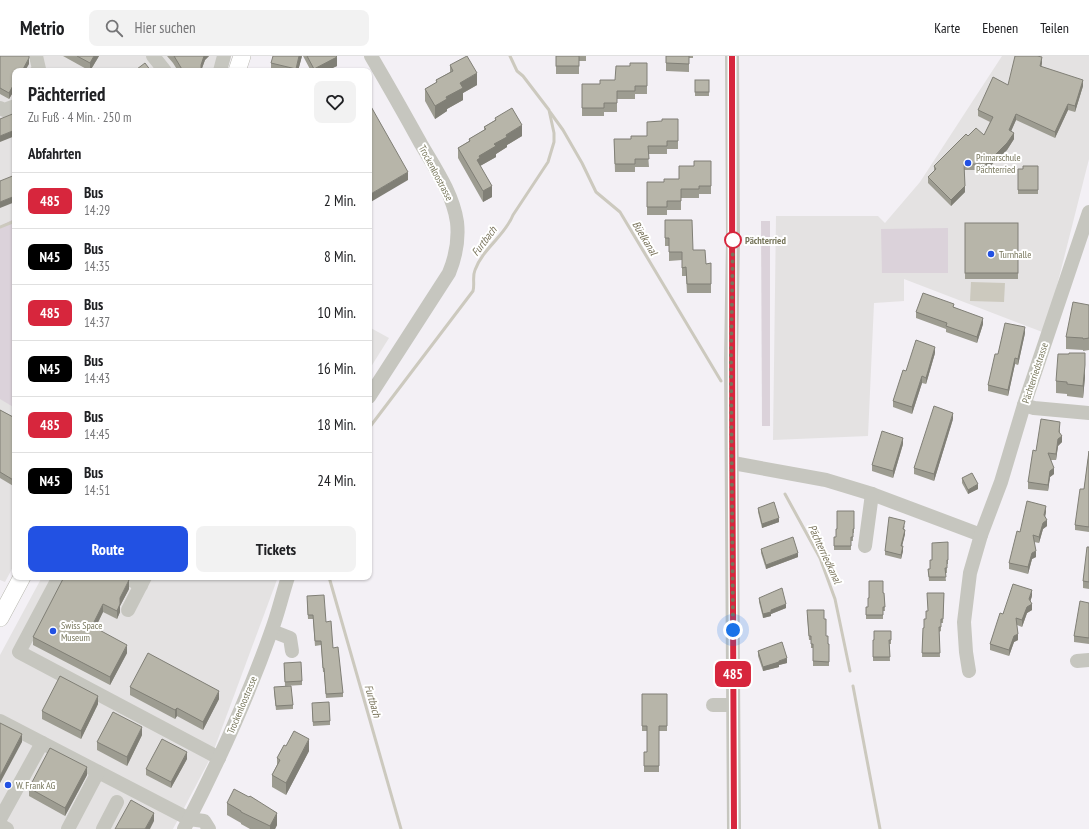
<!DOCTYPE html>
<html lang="de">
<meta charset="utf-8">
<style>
:root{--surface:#fff;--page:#f2f2f2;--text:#202124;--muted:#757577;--line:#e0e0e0;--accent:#2251e3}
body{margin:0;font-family:"PT Sans Narrow",sans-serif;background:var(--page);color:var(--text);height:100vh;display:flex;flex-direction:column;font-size:15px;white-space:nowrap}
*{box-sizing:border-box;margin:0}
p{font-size:13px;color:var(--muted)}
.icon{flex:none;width:22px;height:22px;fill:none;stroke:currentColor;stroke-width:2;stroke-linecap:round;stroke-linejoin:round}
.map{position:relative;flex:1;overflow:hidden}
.drawer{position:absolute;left:12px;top:12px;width:360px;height:512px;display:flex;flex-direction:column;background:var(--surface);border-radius:8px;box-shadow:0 1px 3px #0004}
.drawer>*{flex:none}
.badge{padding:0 8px;border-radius:6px;font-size:14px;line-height:26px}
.you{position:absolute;width:20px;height:20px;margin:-10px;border:3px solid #fff;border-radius:50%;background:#1a73e8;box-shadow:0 0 0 6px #1a73e833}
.map>.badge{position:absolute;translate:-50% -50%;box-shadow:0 0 0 2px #fff}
h2{padding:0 16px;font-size:15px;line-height:36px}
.round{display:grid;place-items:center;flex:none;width:42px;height:42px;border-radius:8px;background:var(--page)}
.head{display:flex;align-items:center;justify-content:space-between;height:68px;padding:0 16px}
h1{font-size:19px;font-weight:600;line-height:30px}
.primary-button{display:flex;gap:8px;margin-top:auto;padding:8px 16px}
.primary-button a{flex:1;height:46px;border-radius:8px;background:var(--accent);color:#fff;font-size:16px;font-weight:600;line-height:46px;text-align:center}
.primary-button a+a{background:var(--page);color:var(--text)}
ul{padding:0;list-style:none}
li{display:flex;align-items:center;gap:12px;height:56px;padding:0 16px;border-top:1px solid var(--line)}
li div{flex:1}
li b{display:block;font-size:15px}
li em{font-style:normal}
li .badge{min-width:44px;font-weight:700;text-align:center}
header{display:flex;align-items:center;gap:24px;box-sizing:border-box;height:56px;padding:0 20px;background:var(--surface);border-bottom:1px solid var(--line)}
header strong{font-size:19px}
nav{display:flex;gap:22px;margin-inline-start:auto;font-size:14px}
.search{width:280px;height:36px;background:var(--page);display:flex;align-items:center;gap:10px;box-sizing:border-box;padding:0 14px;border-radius:8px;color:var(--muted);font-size:15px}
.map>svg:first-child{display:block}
.built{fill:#e4e2e2}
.green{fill:#dbd2da}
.water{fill:#ccc9be}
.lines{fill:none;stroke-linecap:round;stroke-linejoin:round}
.stream{stroke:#ccc9be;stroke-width:3}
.major-casing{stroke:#b7b7ae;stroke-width:18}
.minor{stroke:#c6c6bf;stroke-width:14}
.major{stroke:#fff;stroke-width:17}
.wall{fill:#9d9c91}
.shaded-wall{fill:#807f76}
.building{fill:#b7b5a9;stroke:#807f76}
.line-casing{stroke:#fff;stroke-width:9}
.line{stroke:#d7263d;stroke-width:6}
.walk{stroke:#77765b;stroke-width:4;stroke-dasharray:0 7.2}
.poi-dot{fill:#2251e3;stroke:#fff;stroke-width:1.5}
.stop-dot{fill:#fff;stroke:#d7263d;stroke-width:2}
.labels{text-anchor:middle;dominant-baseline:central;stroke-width:4;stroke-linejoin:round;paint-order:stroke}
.poi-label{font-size:10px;fill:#77765b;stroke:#fff;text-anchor:start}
.street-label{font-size:10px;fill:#77765b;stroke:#fff}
.stop-label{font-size:10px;font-weight:bold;fill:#77765b;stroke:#fff;text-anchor:start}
.water-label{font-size:11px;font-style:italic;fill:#78725a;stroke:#fff}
</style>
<header>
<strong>Metrio</strong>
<div class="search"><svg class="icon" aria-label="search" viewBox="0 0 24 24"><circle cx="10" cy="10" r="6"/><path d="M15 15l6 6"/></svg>Hier suchen</div>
<nav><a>Karte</a><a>Ebenen</a><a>Teilen</a></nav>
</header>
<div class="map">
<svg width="1089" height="773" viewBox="0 0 1089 773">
<rect width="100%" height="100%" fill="#f3f0f5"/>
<g class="built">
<path d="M0,0h229l-5,15h-209v147l-15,8z"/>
<path d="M1002,0h87v103l-44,174 -141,-54v22l-30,2 -6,133 -95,4 3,-224h102l7,7 35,-41z"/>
<path d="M369,271l20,11 -20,32z"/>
<path d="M0,342l15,9v156l-10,19 -5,-2z"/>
<path d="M42,521h236l-66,178 -39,74h-173v-174z"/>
</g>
<g class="green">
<path d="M15,162v190l-15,-9v-173z"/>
<path d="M761,165h9v205h-8z"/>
<path d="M948,172v45h-66l-1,-44z"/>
</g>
<path class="water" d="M971,226l34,1 -1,19 -34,-1z"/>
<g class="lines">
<g class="stream">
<path d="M550,56l13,18 19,33 14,29 24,20 101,169"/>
<path d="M0,171l15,-6"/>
<path d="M369,372l104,-137c2,-7 -1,-14 2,-21 8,-22 30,-34 38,-55l35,-53 6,-20v-9l-5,-23 -26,-34 -6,-5 -7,-15"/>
<path d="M785,438l35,64 15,41 15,72"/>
<path d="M329,521l72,252"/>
<path d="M853,630l27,143"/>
</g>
<g class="major-casing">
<g id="major">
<path d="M237,15l5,-15"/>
<path d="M0,562l22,-41"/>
</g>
</g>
<g class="minor">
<path d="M36,0l3,13 -2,2"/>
<path d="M153,0l12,15"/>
<path d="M732,0l1,184 -2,119 3,470"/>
<path d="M220,15l4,-15"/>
<path d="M0,52l4,2 11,-4"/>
<path d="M369,341l80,-124c7,-17 10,-33 8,-51 -4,-28 -22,-54 -36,-78 -16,-29 -33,-59 -50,-88"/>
<path d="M1024,349l10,3 55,5"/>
<path d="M733,407l93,17 46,14 109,41"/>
<path d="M865,490l7,-52"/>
<path d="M59,521l-40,75 200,106"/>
<path d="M125,521l16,8"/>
<path d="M128,554l17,-33"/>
<path d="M272,575l18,7 2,13"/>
<path d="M1077,605l12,-1"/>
<path d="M969,615l-3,-19 -2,-30 6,-49 11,-38 20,-53 23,-77 65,-193"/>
<path d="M713,649h20"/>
<path d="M0,665l189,98 15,2 5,8"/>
<path d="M0,763l42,-76"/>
<path d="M0,769l7,4"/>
<path d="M68,773l30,-57"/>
<path d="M103,773l14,-27"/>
<path d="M184,773c33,-64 63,-129 87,-197 7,-18 11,-37 17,-55"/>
</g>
<use href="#major" class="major"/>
</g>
<g class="wall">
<path d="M0,0l29,8 -14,7v18l-6,10 -9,-5z"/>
<path d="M63,0h36l-9,15z"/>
<path d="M167,0h42l-4,4 -4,11h-23l-5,-8z"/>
<path d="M302,0l-4,15h-27v-8z"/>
<path d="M303,0h33l1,10 -11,5h-15z"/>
<path d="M556,0h30v5h-7v13h-23z"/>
<path d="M666,0h27v2h-4v14l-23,-1z"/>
<path d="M647,7v31h-12v5h-18v13h-13v4h-22v-32h18l15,-4 15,-14z"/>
<path d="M1042,7l-1,4 42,19 -8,26 -7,-2 -13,28 -39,-18 -5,11 3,8 -7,11 -21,20h-22l1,22 -14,14 -23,-23v-6l6,-6v-5l34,-30 16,-1 6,-13 -12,-6v-6l30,-25z"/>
<path d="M450,9l27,20 -14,8v7l-16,9v2l-12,8 -10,-18v-12l11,-6v-3l14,-8z"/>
<rect x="695" y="24" width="14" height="16"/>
<path d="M495,62l27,18 -15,9v2l-11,7v3l-16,9 12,31 -9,5 -25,-44v-10l11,-7v-2l15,-9v-3l11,-7z"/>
<path d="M678,63v30h-11v5h-19l1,13h-14v5h-20l-1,-33h17l16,-3 15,-15z"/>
<path d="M711,105v33h-12v4h-18v12h-14v5h-20v-33h17l15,-3 15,-13z"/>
<path d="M1038,110v28h-20v-25h5z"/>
<path d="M665,164l41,44 5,-1v30h-24l-1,-17h-4v-16l-13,1v-15h-4z"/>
<path d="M965,167l53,50v6h-53z"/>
<path d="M1089,249v45l-6,1v-1l-17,-1v-12z"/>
<path d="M954,251l29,17 -6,19 -31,-11v-3l-30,-11v-6z"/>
<path d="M1025,277l-7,32 -3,-1 -7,32 -20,-5v-6z"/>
<path d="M935,297l-9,31 -4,-1 -10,31 -19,-7v-6l13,-30z"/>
<path d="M1085,321l-2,21 -16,-2v-2l-11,-1v-12z"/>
<path d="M0,354l15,8v69l-15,-9z"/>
<path d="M953,363l-19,62 -20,-7v-6z"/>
<path d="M1060,373v4l2,9 -4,4 -2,14h-5l3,14 -4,3 -2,14 -20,-2v-7l8,-31z"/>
<path d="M903,388l-10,34 -21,-7v-6z"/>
<path d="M1089,395v81l-14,-2v-5l9,-36z"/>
<path d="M962,422l16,11 -10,5 -6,-11z"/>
<path d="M758,452l21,14 -17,6 -4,-16z"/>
<path d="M854,455v22h-1v8h-2v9h-17v-13h2l1,-8z"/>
<path d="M1046,456l-1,5 2,9 -4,3 -4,14 -5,-1 2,15 -4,2 -4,15 -19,-5v-6l11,-31z"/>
<path d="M905,469l-1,4 1,5 -3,12 1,5 -2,8 -16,-4v-4z"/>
<path d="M948,486v22h-1v9h-2l1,8h-17l-1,-12h2l2,-9z"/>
<path d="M1089,491v42l-6,-1v-7z"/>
<path d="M761,493l37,8 -32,12 -5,-16z"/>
<path d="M129,533l-9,17v6l-3,7 -14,-7 -8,16 32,25 -17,32 -77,-40v-8z"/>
<path d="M883,537h1l1,18h-2v8h-17v-12h2l1,-9z"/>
<path d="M944,537l-1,30h-2v8l-2,1 1,25h-18l1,-29h1l2,-9z"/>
<path d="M1032,540l-2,6 2,8 -5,3 -5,14 -5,-2 1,15 -4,2 -5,14 -19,-6v-6l13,-30z"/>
<path d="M759,542l27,10 -15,6v2l-8,2 -4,-16z"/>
<path d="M307,544l19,22 17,71v4l-17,1 -2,-26h-1l-2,-27 -6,1 -2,-27h-5z"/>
<path d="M1089,547v41l-15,-2v-6z"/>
<path d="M807,558l17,5 2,17 2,8h1v22h-16v-18h-2v-8h-2z"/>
<path d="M891,575v13h-2l1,17h-17v-21h1z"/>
<path d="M758,595l29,12 -8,2v2l-16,4 -5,-15z"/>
<path d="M284,607l18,18v4l-17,1z"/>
<path d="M130,631l89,12 -16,31 -26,-14 -2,3 -45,-24z"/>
<path d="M274,635l19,14v4l-17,1z"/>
<path d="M642,638h25v37h-8v41h-15v-20h3v-21h-5z"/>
<path d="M98,648l-17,35 -39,-20v-8z"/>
<path d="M312,651l18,14v4l-17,1z"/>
<path d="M142,679l-15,31 -30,-16v-8z"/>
<path d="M309,695l-23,44 -14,-8v-12l5,-10v-7z"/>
<path d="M187,703l-16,29 -25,-13v-6z"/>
<path d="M87,719l-22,41 -36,-20v-8z"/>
<path d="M249,741l28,28 -2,4h-25l-9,-5v-1l-14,-8v-12z"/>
</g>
<g class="shaded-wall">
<path d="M94,0h5l-9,15v-8z"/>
<path d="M204,0h5l-4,4 -4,11v-6z"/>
<path d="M299,0h3l-4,15h-2z"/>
<path d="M337,1v9l-11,5h-12v-2z"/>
<path d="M1042,1v6l-2,9v-6z"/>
<path d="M29,2v6l-4,7h-3z"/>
<path d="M477,17v12l-14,8v7l-16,9v2l-12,8v-13l11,-9 14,-14z"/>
<path d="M1083,24v6l-8,26v-6z"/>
<path d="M15,26v7l-6,10v-6z"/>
<path d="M1068,48v6l-13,28v-6z"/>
<path d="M1016,58v6l-7,16v-6z"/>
<path d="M522,69v11l-15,9v2l-11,7v3l-16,9 -3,-6 2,-4 27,-21z"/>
<path d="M15,74v6l-15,6v-6z"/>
<path d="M1014,77v6l-7,11 -21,20v-6z"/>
<path d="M408,116v8l-39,23v-8z"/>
<path d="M492,130v11l-9,5v-11z"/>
<path d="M965,130v6l-14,14v-6z"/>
<path d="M15,140v6l-15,6v-6z"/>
<path d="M983,262v6l-6,19v-6z"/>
<path d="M1025,271v6l-7,32v-6z"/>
<path d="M935,291v6l-9,31v-6z"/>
<path d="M1015,302v6l-7,32v-6z"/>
<path d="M1085,309v12l-2,21v-12z"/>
<path d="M922,320v7l-10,31v-7z"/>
<path d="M953,357v6l-19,62v-7z"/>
<path d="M1062,380v6l-4,4 -2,14v-6l2,-15z"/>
<path d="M903,382v6l-10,34v-7z"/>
<path d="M1054,412v6l-4,3 -2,14v-6l2,-14z"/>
<path d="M978,428v5l-10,5v-4z"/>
<path d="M1046,450v6l-2,9v-6z"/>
<path d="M779,462v4l-17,6v-4z"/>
<path d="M1047,464v6l-4,3 -4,14v-6l4,-14z"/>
<path d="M905,474v4l-4,16v-4z"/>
<path d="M903,490v5l-2,8v-4z"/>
<path d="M1036,495v6l-4,2 -4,15v-7l4,-14z"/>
<path d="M798,497v4l-32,12v-4z"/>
<path d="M129,524v9l-9,17v6l-3,7v-8l3,-13z"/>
<path d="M1032,534v6l-3,9 3,-1v6l-5,3 -5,14v-7z"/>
<path d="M103,548v8l-11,23v-9z"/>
<path d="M786,548v4l-15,6v2l-8,2v-4l8,-4z"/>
<path d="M1018,578v6l-4,2 -5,14v-6l5,-14z"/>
<path d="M127,589v8l-17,32v-8z"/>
<path d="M787,602v5l-8,2v2l-16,4v-4z"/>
<path d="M219,635v8l-16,31v-8z"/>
<path d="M98,640v8l-17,35v-8z"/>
<path d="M177,652v8l-2,3v-9z"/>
<path d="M142,671v8l-15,31v-9z"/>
<path d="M22,678v8l-22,41v-7z"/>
<path d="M309,683v12l-23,44v-12z"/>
<path d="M187,696v7l-16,29v-6z"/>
<path d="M87,711v8l-22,41v-8z"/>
<path d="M154,757v8l-4,8h-5z"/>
<path d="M277,757v12l-2,4h-5v-3z"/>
</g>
<g class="building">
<path d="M0,0h29v2l-7,13h-7v11l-6,11 -9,-5z"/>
<path d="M77,0h17l-4,7z"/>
<path d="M174,0h30l-3,9v6h-18z"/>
<path d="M273,0h26l-3,13 -25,-6z"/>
<path d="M307,0h29l1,1 -23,12z"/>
<path d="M467,0l10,17 -17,10 3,5 -17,9 1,2 -12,7 -10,-17 12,-7 -1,-2 17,-9 -3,-6z"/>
<rect x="556" y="0" width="23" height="10"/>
<path d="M666,0h23v8l-23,-1z"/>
<path d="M1015,0h22l5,1 -2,9 43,14 -8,26 -7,-2 -13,28 -39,-18 -7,16 5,3 -7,10 -21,21h-22l1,22 -14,14 -23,-23 8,-8 -2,-3 32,-32 2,2 8,-8 8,7 9,-18 -15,-7 15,-33 15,8z"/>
<path d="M145,7l6,8h-12l-2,-2z"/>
<path d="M630,7h17v23h-12v5h-18v12h-13v5h-22v-24h18v-4h15l1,-14h14z"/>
<rect x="695" y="24" width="14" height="12"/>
<path d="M369,47l39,69 -39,23z"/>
<path d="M512,52l10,17 -16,10 1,2 -13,7 2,2 -17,10 1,2 -3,2 15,26 -9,5 -25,-43 12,-7 -1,-2 17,-10 -2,-2 12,-7 -1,-2z"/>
<path d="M15,57v17l-15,6v-17z"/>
<path d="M662,63h16v22h-11v5h-19l1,13h-14v5h-20l-1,-25h17v-3h16v-14l15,-1z"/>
<path d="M694,105h17v25h-12v3h-18v12h-14v6h-20v-25h17v-3h15v-13h15z"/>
<path d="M1023,110h15v24h-20v-21h5z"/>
<path d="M15,119v21l-15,6v-21z"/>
<path d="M665,164h27l1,30h12l1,14 5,-1v21h-24l-1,-17 -4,1v-16h-13v-14h-4z"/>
<rect x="965" y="167" width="53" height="50"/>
<path d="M923,237l31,11 -1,3 30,11 -6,19 -31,-11 1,-3 -31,-11z"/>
<path d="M1073,246l16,3v33l-6,1v-1l-17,-1z"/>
<path d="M1005,267l20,4 -7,32 -3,-1 -7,32 -20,-5 7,-31h3z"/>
<path d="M916,284l19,7 -9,31 -4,-2 -10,31 -19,-6 10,-31 3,1z"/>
<path d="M1069,297h16v12l-2,21 -16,-2v-2l-11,-1 2,-27h11z"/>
<path d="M934,350l19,7 -19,61 -20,-6z"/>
<path d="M0,354l15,8v63l-15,-9z"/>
<path d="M1041,363l19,3 -1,10 3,4 -4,3 -2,15 -8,-1 6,15 -4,3 -2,14 -20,-3 5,-32 3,1z"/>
<path d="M882,375l21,7 -10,33 -21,-6z"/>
<path d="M1089,395v76l-14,-2 5,-36h4z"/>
<path d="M972,417l6,11 -10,6 -6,-12z"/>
<path d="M1027,445l19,5 -2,9 3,5 -4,3 -4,14 -6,-2 3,16 -4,2 -4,14 -19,-4 8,-32 3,1z"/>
<path d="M774,446l5,16 -17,6 -4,-16z"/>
<path d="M837,455h17v18h-1v8h-2v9h-17v-9h2v-8h1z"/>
<path d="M889,461l16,4 -2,8 2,1 -4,16h2l-2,9 -16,-4z"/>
<path d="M793,481l5,16 -32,12 -5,-16z"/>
<path d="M948,486v18h-1v8h-2l1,9h-17l-1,-8h2v-9h2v-17z"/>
<path d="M1087,491h2v35l-6,-1z"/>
<path d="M64,521h59l6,3 -9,18v6l-3,7 -14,-7 -11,22 35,19 -17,32 -77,-40z"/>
<path d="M869,525h14v12h1l1,14h-2v8h-17v-8h2v-9h1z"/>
<path d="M1013,528l19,6 -3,9 3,5 -5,3 -5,13 -6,-2 2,16 -4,2 -5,14 -19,-6 10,-31 3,1z"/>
<path d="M782,532l4,16 -15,6v2l-8,2 -4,-16z"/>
<path d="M927,537h17l-1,26h-2v8h-2l1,26h-18l1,-25h1v-9h2v-8h2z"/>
<path d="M324,539l2,27 5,-1 2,27 5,-1 5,46 -17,1 -2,-26h-1l-2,-27h-6l-2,-26h-5l-1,-19z"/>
<path d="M1080,545l9,2v35l-15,-2z"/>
<path d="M807,554h17v9h2v17h2v8h1v18l-16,-1v-17h-2v-8h-2z"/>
<path d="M874,575h17v9h-2l1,17h-17v-17h1z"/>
<path d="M782,586l5,16 -8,3v1l-16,5 -5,-16z"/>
<path d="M148,597l71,38 -16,31 -26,-14 -2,2 -45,-23z"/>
<path d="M301,606l1,19 -17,1 -1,-19z"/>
<path d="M60,620l38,20 -17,35 -39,-20z"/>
<path d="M291,630l2,19 -17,1 -2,-19z"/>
<path d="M642,638h25v32h-8v40h-15v-14h3v-26h-5z"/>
<path d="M329,646l1,19 -17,1 -1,-19z"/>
<path d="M113,656l29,15 -15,30 -30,-15z"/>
<path d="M0,667l22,11 -22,42z"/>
<path d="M294,675l15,8 -23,44 -14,-8 8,-15 -3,-2 7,-13 2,1z"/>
<path d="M162,683l25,13 -16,30 -25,-13z"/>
<path d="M50,692l37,19 -22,41 -36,-20z"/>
<path d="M234,733l15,8 1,-1 27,17 -7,13 -29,-14v-1l-14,-8z"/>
<path d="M131,744l23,13 -9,16h-30z"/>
</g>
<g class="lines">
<g class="line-casing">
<path id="line" d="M732,0c0,258 0,515 2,773"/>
</g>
<use href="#line" class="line"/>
<path class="walk" d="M733,184l-2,119 2,271"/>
</g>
<g class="poi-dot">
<circle cx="968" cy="107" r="4"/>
<circle cx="991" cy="198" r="4"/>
<circle cx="53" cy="575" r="4"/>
<circle cx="8" cy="729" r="4"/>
</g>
<circle class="stop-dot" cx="733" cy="184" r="8"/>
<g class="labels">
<g class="poi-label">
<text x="976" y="101">Primarschule<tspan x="976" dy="12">Pächterried</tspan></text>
<text x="999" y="198">Turnhalle</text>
<text x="61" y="569">Swiss Space<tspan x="61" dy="12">Museum</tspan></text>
<text x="16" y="729">W. Frank AG</text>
</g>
<g class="street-label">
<text transform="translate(436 117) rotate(62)">Trockenloostrasse</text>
<text transform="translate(1035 317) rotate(-72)">Pächterriedstrasse</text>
<text transform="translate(242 649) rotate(-67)">Trockenloostrasse</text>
</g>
<g class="stop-label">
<text x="745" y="184">Pächterried</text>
</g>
<g class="water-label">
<text transform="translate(645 182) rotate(59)">Büelkanal</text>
<text transform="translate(484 185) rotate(-53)">Furtbach</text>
<text transform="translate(825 498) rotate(65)">Pächterriedkanal</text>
<text transform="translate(373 645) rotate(74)">Furtbach</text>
</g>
</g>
</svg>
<div class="you" style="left:733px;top:574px"></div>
<b class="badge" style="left:733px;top:618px;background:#d7263d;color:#fff">485</b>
<section class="drawer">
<div class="head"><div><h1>Pächterried</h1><p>Zu Fuß · 4 Min. · 250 m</p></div><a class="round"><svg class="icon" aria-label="heart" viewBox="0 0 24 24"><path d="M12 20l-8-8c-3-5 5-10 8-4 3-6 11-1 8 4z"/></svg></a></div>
<h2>Abfahrten</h2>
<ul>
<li><span class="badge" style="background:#d7263d;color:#fff">485</span><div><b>Bus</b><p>14:29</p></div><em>2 Min.</em></li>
<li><span class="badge" style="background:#000;color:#fff">N45</span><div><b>Bus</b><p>14:35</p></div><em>8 Min.</em></li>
<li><span class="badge" style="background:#d7263d;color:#fff">485</span><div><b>Bus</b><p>14:37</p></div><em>10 Min.</em></li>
<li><span class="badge" style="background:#000;color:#fff">N45</span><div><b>Bus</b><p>14:43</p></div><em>16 Min.</em></li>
<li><span class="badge" style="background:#d7263d;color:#fff">485</span><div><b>Bus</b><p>14:45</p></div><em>18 Min.</em></li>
<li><span class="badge" style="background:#000;color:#fff">N45</span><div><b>Bus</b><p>14:51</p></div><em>24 Min.</em></li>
</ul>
<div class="primary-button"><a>Route</a><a>Tickets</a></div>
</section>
</div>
